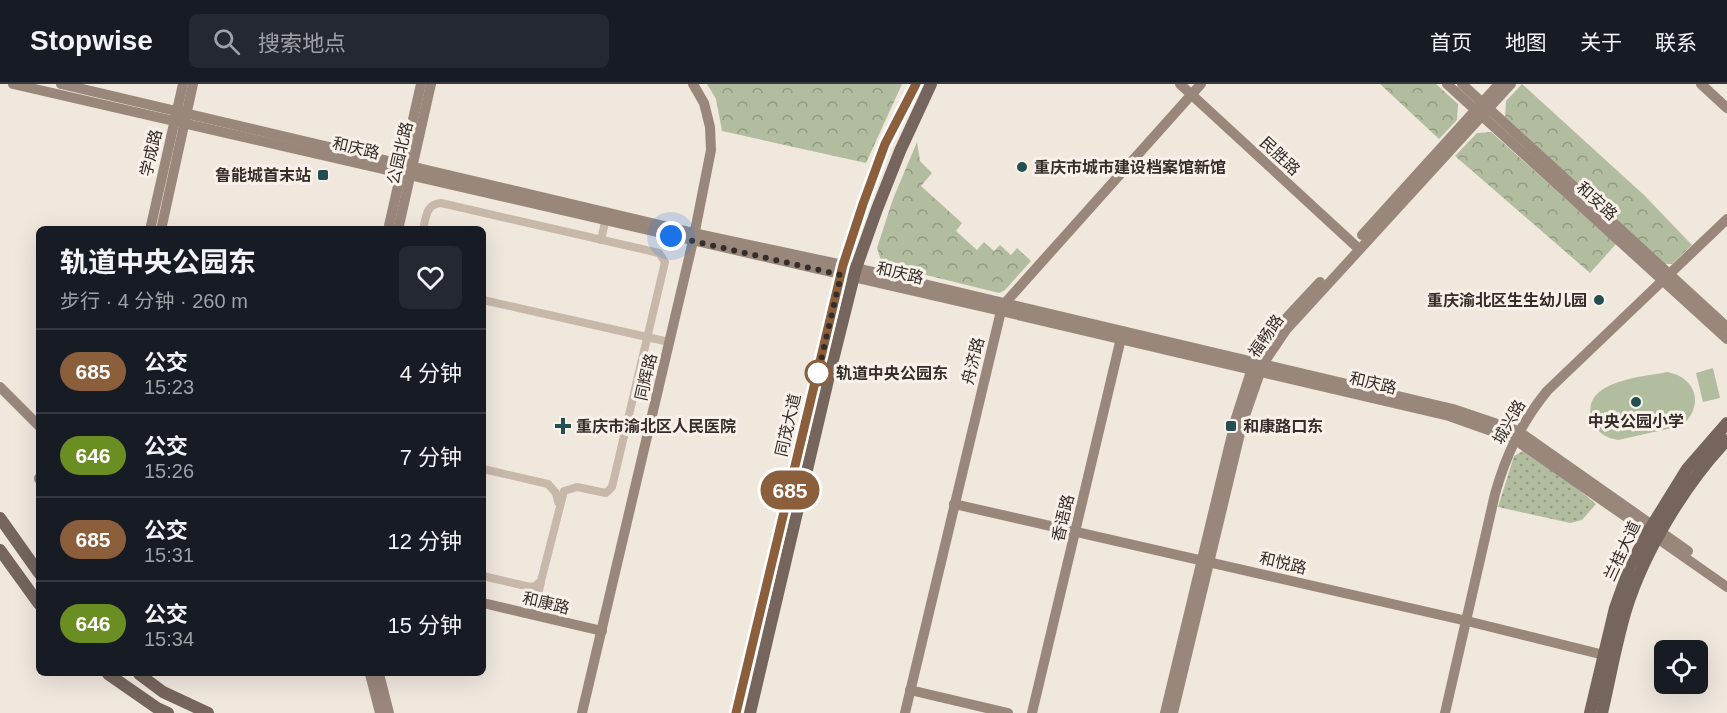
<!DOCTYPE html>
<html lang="zh">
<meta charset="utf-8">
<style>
:root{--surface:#171b24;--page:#242831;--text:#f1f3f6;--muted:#9ea1a6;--line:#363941}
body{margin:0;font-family:Helvetica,"Noto Sans SC",sans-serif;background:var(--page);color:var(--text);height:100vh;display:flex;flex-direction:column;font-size:22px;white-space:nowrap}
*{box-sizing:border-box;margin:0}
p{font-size:20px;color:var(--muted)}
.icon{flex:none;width:33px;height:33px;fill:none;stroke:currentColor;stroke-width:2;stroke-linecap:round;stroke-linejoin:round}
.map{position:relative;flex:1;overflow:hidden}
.panel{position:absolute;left:36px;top:142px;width:450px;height:450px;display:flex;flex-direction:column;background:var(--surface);border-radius:9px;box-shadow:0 6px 24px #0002}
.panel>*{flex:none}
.badge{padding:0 12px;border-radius:20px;font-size:21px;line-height:39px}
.fabs{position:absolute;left:1654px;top:556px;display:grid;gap:12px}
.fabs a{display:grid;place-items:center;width:54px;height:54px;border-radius:9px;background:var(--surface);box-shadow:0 6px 24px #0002;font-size:30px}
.you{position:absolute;width:30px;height:30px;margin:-15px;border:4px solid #fff;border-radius:50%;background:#1a73e8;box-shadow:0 0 0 9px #1a73e833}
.map>.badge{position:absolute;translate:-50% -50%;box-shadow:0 0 0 3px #fff}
.round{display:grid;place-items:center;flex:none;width:63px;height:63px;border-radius:9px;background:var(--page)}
.summary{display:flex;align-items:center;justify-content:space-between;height:102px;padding:0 24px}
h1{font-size:28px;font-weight:700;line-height:45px}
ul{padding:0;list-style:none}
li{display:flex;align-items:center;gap:18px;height:84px;padding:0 24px;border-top:2px solid var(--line)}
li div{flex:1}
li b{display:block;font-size:22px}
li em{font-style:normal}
li .badge{min-width:66px;font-weight:700;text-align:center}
header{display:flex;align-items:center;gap:36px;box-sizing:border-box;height:84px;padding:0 30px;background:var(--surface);border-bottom:2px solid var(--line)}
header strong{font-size:28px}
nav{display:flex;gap:33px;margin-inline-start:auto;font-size:21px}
.search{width:420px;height:54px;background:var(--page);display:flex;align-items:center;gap:15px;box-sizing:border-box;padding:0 21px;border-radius:9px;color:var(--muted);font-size:22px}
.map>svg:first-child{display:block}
.grass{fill:url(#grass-dots)}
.forest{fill:url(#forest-crowns)}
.garden{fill:#b2bd9f}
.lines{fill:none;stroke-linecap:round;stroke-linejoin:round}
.street{stroke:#c7b8aa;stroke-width:8}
.secondary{stroke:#9a877c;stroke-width:10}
.primary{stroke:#75655c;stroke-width:12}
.line-casing{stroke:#fff;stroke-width:14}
.line{stroke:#8b5e3c;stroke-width:9}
.walk{stroke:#352d29;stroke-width:6;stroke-dasharray:0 10.8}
.poi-dot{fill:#234e52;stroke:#f8f1e9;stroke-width:2}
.stop-dot{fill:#fff;stroke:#8b5e3c;stroke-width:3}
.labels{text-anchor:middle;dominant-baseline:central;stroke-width:6;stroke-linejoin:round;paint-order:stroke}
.street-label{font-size:16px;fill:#352d29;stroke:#f8f1e9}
.poi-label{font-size:16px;font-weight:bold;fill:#352d29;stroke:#f8f1e9;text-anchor:start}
.stop-label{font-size:16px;font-weight:bold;fill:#352d29;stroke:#f8f1e9;text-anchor:start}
</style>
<header>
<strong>Stopwise</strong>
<div class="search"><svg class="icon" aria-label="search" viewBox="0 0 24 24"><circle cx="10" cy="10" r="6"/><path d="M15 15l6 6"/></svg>搜索地点</div>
<nav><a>首页</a><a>地图</a><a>关于</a><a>联系</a></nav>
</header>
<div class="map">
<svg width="1727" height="629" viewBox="0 0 1727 629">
<defs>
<pattern id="grass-dots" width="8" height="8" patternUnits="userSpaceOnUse" patternTransform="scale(1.5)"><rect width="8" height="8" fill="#b2bd9f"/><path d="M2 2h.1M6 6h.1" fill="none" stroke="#929a82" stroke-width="1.8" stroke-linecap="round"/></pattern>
<pattern id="forest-crowns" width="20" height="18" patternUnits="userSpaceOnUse" patternTransform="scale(1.5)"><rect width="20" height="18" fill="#b2bd9f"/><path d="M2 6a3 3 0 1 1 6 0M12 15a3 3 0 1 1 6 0" fill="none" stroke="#929a82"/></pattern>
</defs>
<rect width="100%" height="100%" fill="#f0e7dd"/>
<path class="grass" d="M1523,367l50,34 23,19 -14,16 -12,3 -72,-16 16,-51z"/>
<g class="forest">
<path d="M707,0h195l-36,79 -144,-32 -6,-32z"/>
<path d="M1380,0h56l22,20 -1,16 -18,19z"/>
<path d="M1522,0l122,111 48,50 -20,19h-10l-157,-146 1,-17z"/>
<path d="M1491,48l125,112 -26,29 -135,-117 22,-23z"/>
<path d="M917,58l3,19 12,12 -11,13 41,37 -6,8 21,19 7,-8 10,9 6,-6 11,10 6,-7 14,13 -26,29 -6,3 -117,-29 -5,-16 16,-49z"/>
</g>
<g class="garden">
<path d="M1713,284l7,30 -17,4 -7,-29z"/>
<path d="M1667,288c30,5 38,35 14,54l-63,14c-11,-2 -21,-7 -25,-18 -16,-41 49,-45 74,-50z"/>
</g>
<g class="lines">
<g class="street">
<path d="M423,146c3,-13 3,-26 18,-27l218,50 6,9 -53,225 -6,6 -29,-6 -13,4 -23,90 -6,5 -5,1 -47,-11"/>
<path d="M601,156l5,-22"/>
<path d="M483,216l186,42"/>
<path d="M483,385l65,15 8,9 2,9"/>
<path d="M533,531l8,-33"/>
</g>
<g class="secondary">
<path d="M13,0l988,227 448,105 65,23 134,93"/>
<path d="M61,0l633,149 149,32 610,144 65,22 134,94"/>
<path d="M1180,0l179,165"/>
<path d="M1447,0l280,255"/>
<path d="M1462,0l265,243"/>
<path d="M1701,0l26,24"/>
<path d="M150,146l33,-146"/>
<path d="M161,146l32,-146"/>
<path d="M388,146l33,-146"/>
<path d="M398,146l33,-146"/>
<path d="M1362,151l137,-151"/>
<path d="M0,303l39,39"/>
<path d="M39,394v1"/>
<path d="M954,420l513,117 137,34"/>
<path d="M1661,448l27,19"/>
<path d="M1657,454l70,49"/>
<path d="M483,519l119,28"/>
<path d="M370,590l10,39"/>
<path d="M379,590l10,39"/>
<path d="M910,606l98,23"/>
<path d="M582,629l111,-472 18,-91 -1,-23 -6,-24 -11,-19"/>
<path d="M905,629l96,-402 4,-8 196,-219"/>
<path d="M1032,629l90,-379"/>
<path d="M1165,629l71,-295 18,-56 25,-36 41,-44"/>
<path d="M1173,629l70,-292 20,-57 23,-34 225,-246"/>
<path d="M1445,629l50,-219c11,-39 26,-71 52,-103l180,-172"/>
</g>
<g class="primary">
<path d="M0,434l39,55"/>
<path d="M0,466l39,54"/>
<path d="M108,590l49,34 11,5"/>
<path d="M139,590l24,18 45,21"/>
<path d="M736,629l107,-448 20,-61 22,-60 31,-60"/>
<path d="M750,629l79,-337 27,-108 21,-59 23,-58 31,-67"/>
<path d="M1590,629l25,-105 15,-42 18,-34 39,-63 40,-46"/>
<path d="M1602,629c8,-34 14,-70 24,-103 18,-58 59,-126 101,-170"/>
</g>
</g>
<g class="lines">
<g class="line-casing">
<path id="line" d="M736,629l107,-448 20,-61 22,-60 31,-60"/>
</g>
<use href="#line" class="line"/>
<path class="walk" d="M671,152l170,39 -23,98"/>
</g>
<g class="poi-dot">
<circle cx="1022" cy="83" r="6"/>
<rect x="317" y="85" width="12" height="12" rx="3"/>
<circle cx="1599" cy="216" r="6"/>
<circle cx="1636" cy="318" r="6"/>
<path d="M560 333h6v6h6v6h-6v6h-6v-6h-6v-6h6z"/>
<rect x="1225" y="336" width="12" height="12" rx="3"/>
</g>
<circle class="stop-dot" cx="818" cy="289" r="12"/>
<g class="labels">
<g class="street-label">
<text transform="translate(356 64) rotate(13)">和庆路</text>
<text transform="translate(151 69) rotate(-77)">学成路</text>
<text transform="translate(400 69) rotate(-77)">公园北路</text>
<text transform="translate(1280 72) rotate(43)">民胜路</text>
<text transform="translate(1597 117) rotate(42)">和安路</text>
<text transform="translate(900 189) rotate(13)">和庆路</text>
<text transform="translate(1266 252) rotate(-55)">福畅路</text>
<text transform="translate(973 277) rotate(-76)">舟济路</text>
<text transform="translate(646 293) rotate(-77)">同辉路</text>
<text transform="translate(1373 299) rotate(13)">和庆路</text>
<text transform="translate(1509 338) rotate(-60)">城兴路</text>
<text transform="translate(788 341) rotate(-77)">同茂大道</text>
<text transform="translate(1063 434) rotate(-77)">香语路</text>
<text transform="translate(1622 467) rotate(-65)">兰桂大道</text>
<text transform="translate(1283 479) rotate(13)">和悦路</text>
<text transform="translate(546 519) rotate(13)">和康路</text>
</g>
<g class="poi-label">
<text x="1034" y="83">重庆市城市建设档案馆新馆</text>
<text x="311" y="91" text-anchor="end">鲁能城首末站</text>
<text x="1587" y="216" text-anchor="end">重庆渝北区生生幼儿园</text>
<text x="1636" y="337" text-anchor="middle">中央公园小学</text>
<text x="576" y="342">重庆市渝北区人民医院</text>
<text x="1243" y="342">和康路口东</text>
</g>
<g class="stop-label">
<text x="836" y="289">轨道中央公园东</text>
</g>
</g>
</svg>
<div class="fabs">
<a><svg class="icon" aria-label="locate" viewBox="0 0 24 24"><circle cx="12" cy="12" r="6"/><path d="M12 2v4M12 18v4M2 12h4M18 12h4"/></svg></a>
</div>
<div class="you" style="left:671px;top:152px"></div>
<b class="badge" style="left:790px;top:406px;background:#8b5e3c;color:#fff">685</b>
<section class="panel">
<div class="summary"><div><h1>轨道中央公园东</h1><p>步行 · 4 分钟 · 260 m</p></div><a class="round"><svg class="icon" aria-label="heart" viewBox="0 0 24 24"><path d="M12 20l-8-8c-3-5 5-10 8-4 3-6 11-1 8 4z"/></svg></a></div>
<ul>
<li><span class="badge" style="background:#8b5e3c;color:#fff">685</span><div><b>公交</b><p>15:23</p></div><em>4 分钟</em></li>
<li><span class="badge" style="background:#6b8e23;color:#fff">646</span><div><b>公交</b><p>15:26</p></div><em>7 分钟</em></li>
<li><span class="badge" style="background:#8b5e3c;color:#fff">685</span><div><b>公交</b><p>15:31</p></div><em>12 分钟</em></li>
<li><span class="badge" style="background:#6b8e23;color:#fff">646</span><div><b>公交</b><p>15:34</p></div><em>15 分钟</em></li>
</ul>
</section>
</div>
